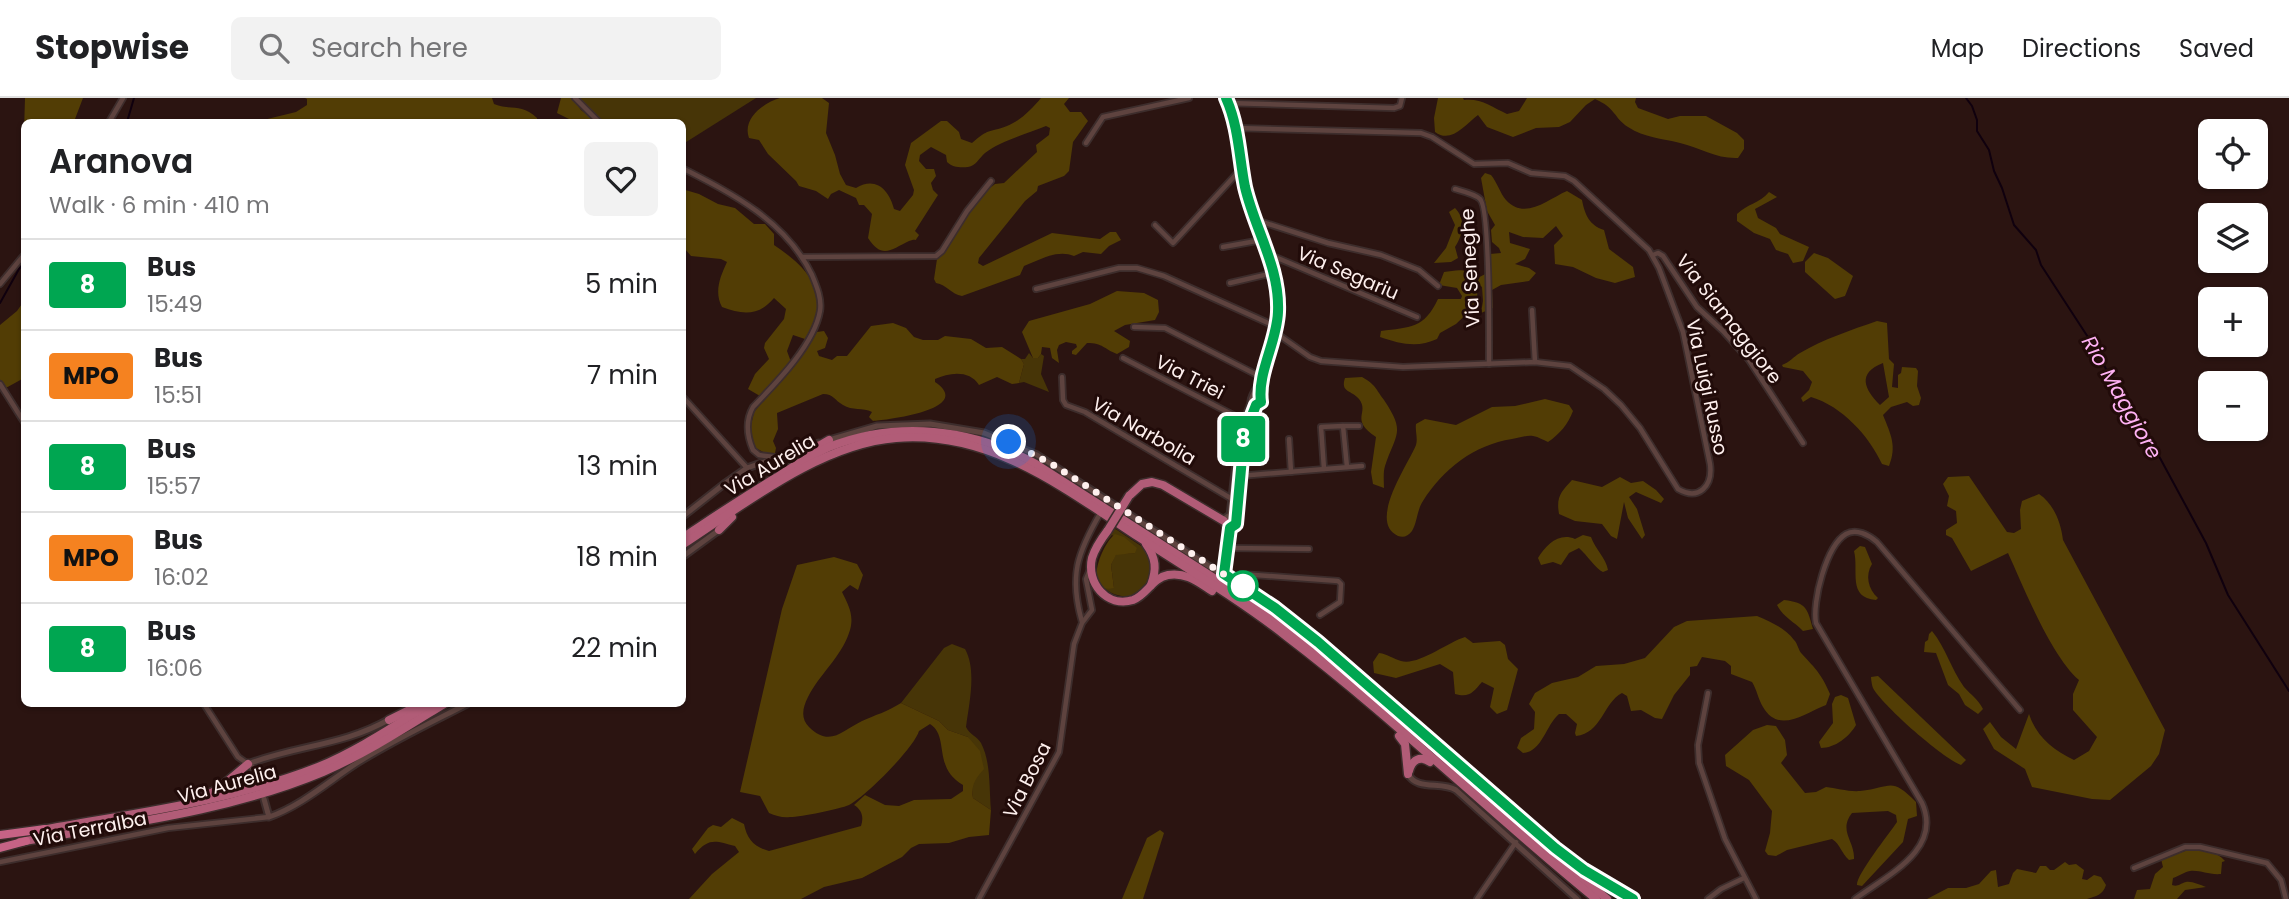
<!DOCTYPE html>
<meta charset="utf-8">
<style>
:root{--surface:#fff;--page:#f2f2f2;--text:#202124;--muted:#757577;--line:#e0e0e0}
body{margin:0;font-family:Poppins,sans-serif;background:var(--page);color:var(--text);height:100vh;display:flex;flex-direction:column;font-size:26px;white-space:nowrap}
*{box-sizing:border-box;margin:0}
p{font-size:23px;color:var(--muted)}
.icon{flex:none;width:38px;height:38px;fill:none;stroke:currentColor;stroke-width:2;stroke-linecap:round;stroke-linejoin:round}
.map{position:relative;flex:1;overflow:hidden}
.side{position:absolute;left:21px;top:21px;width:665px;height:588px;display:flex;flex-direction:column;background:var(--surface);border-radius:10px;box-shadow:0 2px 5px #0004}
.side>*{flex:none}
.badge{padding:0 14px;border-radius:5px;font-size:24px;line-height:46px}
.buttons{position:absolute;left:2198px;top:21px;display:grid;gap:14px}
.buttons a{display:grid;place-items:center;width:70px;height:70px;border-radius:10px;background:var(--surface);box-shadow:0 2px 5px #0004;font-size:35px}
.you{position:absolute;width:35px;height:35px;margin:-18px;border:5px solid #fff;border-radius:50%;background:#1a73e8;box-shadow:0 0 0 10px #1a73e833}
.map>.badge{position:absolute;translate:-50% -50%;box-shadow:0 0 0 4px #fff}
.round{display:grid;place-items:center;flex:none;width:74px;height:74px;border-radius:10px;background:var(--page)}
.overview{display:flex;align-items:center;justify-content:space-between;height:119px;padding:0 28px}
h1{font-size:33px;font-weight:600;line-height:52px}
ul{padding:0;list-style:none}
li{display:flex;align-items:center;gap:21px;height:91px;padding:0 28px;border-top:2px solid var(--line)}
li div{flex:1}
li b{display:block;font-size:26px}
li em{font-style:normal}
li .badge{min-width:77px;font-weight:700;text-align:center}
header{display:flex;align-items:center;gap:42px;box-sizing:border-box;height:98px;padding:0 35px;background:var(--surface);border-bottom:2px solid var(--line)}
header strong{font-size:33px}
nav{display:flex;gap:38px;margin-inline-start:auto;font-size:24px}
.search{width:490px;height:63px;background:var(--page);display:flex;align-items:center;gap:18px;box-sizing:border-box;padding:0 24px;border-radius:10px;color:var(--muted);font-size:26px}
.map>svg:first-child{display:block}
.green{fill:#473507}
.forest{fill:#523d05;fill-rule:evenodd}
.lines{fill:none;stroke-linecap:round;stroke-linejoin:round}
.stream{stroke:#10000e;stroke-width:2}
.minor-casing{stroke:#3d2d2c;stroke-width:8}
.tertiary-casing{stroke:#3d2d2c;stroke-width:9}
.trunk-casing{stroke:#3d2d2c;stroke-width:11}
.motorway-casing{stroke:#3d2d2c;stroke-width:11}
.minor{stroke:#5e433f;stroke-width:4.5}
.tertiary{stroke:#5e433f;stroke-width:5}
.trunk{stroke:#b15c77;stroke-width:8}
.motorway{stroke:#c66385;stroke-width:8}
.trunk-bridge-casing{stroke:#3d2d2c;stroke-width:11;stroke-linecap:butt}
.trunk-bridge{stroke:#b15c77;stroke-width:8}
.line-casing{stroke:#fff;stroke-width:16}
.line{stroke:#00a651;stroke-width:10}
.walk{stroke:#fef0ee;stroke-width:7;stroke-dasharray:0 12.6}
.stop-dot{fill:#fff;stroke:#00a651;stroke-width:3.5}
.labels{text-anchor:middle;dominant-baseline:central;stroke-width:6;stroke-linejoin:round;paint-order:stroke}
.street-label{font-size:19px;fill:#fef0ee;stroke:#210b09}
.water-label{font-size:21px;font-style:italic;fill:#feb1f3;stroke:#210b09}
</style>
<header>
<strong>Stopwise</strong>
<div class="search"><svg class="icon" aria-label="search" viewBox="0 0 24 24"><circle cx="10" cy="10" r="6"/><path d="M15 15l6 6"/></svg>Search here</div>
<nav><a>Map</a><a>Directions</a><a>Saved</a></nav>
</header>
<div class="map">
<svg width="2289" height="801" viewBox="0 0 2289 801">
<rect width="100%" height="100%" fill="#2b1411"/>
<g class="green">
<path d="M577,0h179l-73,46 -1,-22h-79z"/>
<path d="M1029,255l4,5h5l3,-4 3,2 -3,18 8,18 -25,-10 -5,1 5,-19 -3,-5h4z"/>
<path d="M1114,430l30,20 10,12c-2,7 -3,16 -6,23 -8,18 -31,16 -44,5h10l-3,-23 5,-11 19,-1 -23,-18 -9,11z"/>
<path d="M952,546l13,5c12,21 4,55 1,78 4,8 11,9 15,16 10,19 8,45 10,67l-18,-12 -1,-11 3,-9 -7,-41 -20,-7 -9,-9 -38,-18 43,-55z"/>
</g>
<g class="forest">
<path d="M25,0h58l-8,21 -4,3h-47v9z"/>
<path d="M305,0h187l2,6c17,7 27,-1 43,14v4h-282l41,-10 11,-7v-6z"/>
<path d="M561,0h11l9,12 15,12h-27v-3l-12,-6z"/>
<path d="M780,0h42l7,5 -3,30 9,22 5,19 6,11 10,3c20,-12 33,2 38,21l6,2 13,-16 1,-5 -9,-25 6,-22 30,-22h6l12,11 2,7 11,4c17,-15 16,-10 35,-17 13,-5 25,-17 34,-28h28l-5,6 6,8h11l7,9 -15,21 -4,29 -5,5 -26,10 -1,5 -12,10 -46,57 -1,5 5,3 69,-33 48,6 10,-7h6l5,8 -12,6 -8,8 -18,-2 -9,4c-17,-7 -34,4 -50,10l-4,9 -58,21c-11,-2 -15,-11 -26,-13l-2,-4 3,-20 5,-4 13,-27 31,-37 9,-7 9,-1 33,-31 -1,-7 13,-10 1,-7 -4,-2c-19,8 -44,14 -61,27 -6,5 -9,13 -17,14 -8,1 -16,0 -21,-5l-1,-7 -15,-8 -11,8 -1,6 7,8h8l2,7 -5,7 2,7 5,5 -23,36 4,4c-6,9 0,2 -10,6 -17,8 -27,19 -41,-3l4,-24 -8,-9h-5l-3,-7 -17,-8 -8,4 -3,5 -12,-8 -17,-5 -3,-5 -28,-27 -9,-14 -10,-2c-7,-19 14,-35 31,-40z"/>
<path d="M1438,0h25l1,2c17,-2 28,7 43,14l12,-3 8,-13h109l-1,4 3,6 30,11 12,-3h26l31,17 7,7v9l-6,9c-21,1 -38,-10 -58,-15 -19,-5 -35,-5 -52,-16 -15,-10 -12,-19 -33,-28l-9,6 -16,17 -11,5 -23,1 -23,9 -26,-10 -9,-12c-13,10 -27,29 -43,17l-1,-14z"/>
<path d="M1485,75l6,2c6,7 9,18 15,25 19,21 42,-1 61,-9l15,9c3,15 7,25 22,30l5,19 24,18 2,10 -20,6 -19,-5 -23,-11 -18,-3 -1,-19 9,-9 -7,-10 -13,12 -20,-1 -14,-5 1,11 20,6 -5,10 -10,5 14,4 7,5 -7,8 -28,4 -9,5 1,18 -12,5 2,-12 -1,-14 -5,-4h-7l7,9 1,11 -22,21 -16,9 -3,6c-19,9 -37,5 -57,-2l1,-6c29,-4 43,-2 57,-32h23l1,-3 -5,-8 -18,-3 5,-13c11,-1 22,-5 30,5l-2,4 17,-9 1,-18 11,-1 -2,-5 -7,-6 -1,-12 4,-5 -8,-14 -6,-33z"/>
<path d="M682,91l17,5 19,10 17,4 19,16h11l9,10v11c24,16 53,40 42,74 -2,7 -7,14 -11,20l-12,-4 -6,16 4,11 -24,28 -7,6 -12,-7 7,-15 14,-15 -5,-11 1,-5 19,-24 2,-10 -12,-11c-15,18 -31,17 -52,9 -8,-15 -2,-30 5,-45l-6,-3 -30,-3 -6,-7v-15h-3z"/>
<path d="M1769,94l8,5 -22,12 3,9 18,10 4,6 29,13 -6,14 -10,2 -5,-9 -12,-4 -6,-11 -16,-6 -17,-12v-7c10,-10 23,-11 32,-22z"/>
<path d="M1455,110c11,11 8,27 0,39l3,11 -7,4 -17,1 12,-15 9,-23 -6,-13z"/>
<path d="M1814,155l14,5 25,18 -8,20 -10,3 -30,-27v-10z"/>
<path d="M1117,193l27,2 14,7 1,12 -4,8 -30,5 -11,6 16,10 -1,6 -12,7c-13,-5 -14,-11 -30,-11l-11,12 -4,-1v-3l5,-4 -1,-3 -10,-2 -7,3 -2,5 2,13 -7,-5 -2,-10 -8,-1 -1,7 -3,4h-5l-11,-26 7,-11 61,-17z"/>
<path d="M24,203v77l-20,11 -4,-7v-57l17,-14z"/>
<path d="M1877,223l10,2 2,36 5,5 -2,23 6,1v-13l3,-2 1,-6 14,1 2,3 -1,15 4,12 -2,7 -6,1 -6,-4 -16,5 -8,8c8,20 14,31 6,51l-7,-2c-13,-28 -40,-58 -71,-67l-8,5 -2,-4 8,-8 3,-8 -9,-11 -20,-4 -1,-2c8,-3 11,-8 18,-12 24,-14 51,-23 77,-32zM1883,265l6,34 -9,8c-16,-16 -23,-32 3,-42z"/>
<path d="M893,225l13,5 8,9 9,3h15l7,-4 26,3 15,9 16,-1 19,12 3,5 -5,19 -7,1 -15,-7 -18,8c-9,-15 -29,-13 -44,-6v3c40,27 -47,38 -62,39l-4,-4 3,-5c-9,-5 -20,-1 -29,-7 -9,-5 -9,-11 -20,-11l-46,19 1,16 -5,12 3,7 -1,5h-10l-13,-7 -3,-12 5,-22 43,-51 20,-29 7,-1 4,7 -3,10 -8,3 2,5 13,4 5,-4h10l24,-30z"/>
<path d="M1362,279c14,8 13,11 22,23 22,33 12,33 1,66 -2,6 -1,15 -1,22l-11,-4 -2,-12 5,-35c-27,-18 -6,-24 -17,-38 -7,-9 -19,-6 -14,-21z"/>
<path d="M1545,301l24,6 4,6c-5,13 -13,23 -25,31 -5,-2 -9,-5 -15,-6 -7,-1 -14,2 -21,3 -38,6 -69,30 -89,62 -6,9 -6,22 -11,30 -4,5 -8,7 -14,5 -31,-14 11,-73 18,-91 2,-7 -1,-14 0,-21l9,-5 31,6 36,-18 23,-1z"/>
<path d="M1969,378l38,56 7,1 7,-4 -1,-19 2,-9 17,-7c15,10 22,29 24,46l102,190 -6,24 -8,12 -41,34 -18,-1 -60,-12 -7,-18 -31,-20 -11,-20 7,-7 11,15 15,12 13,-35c7,22 24,36 45,46l15,-9 8,-14 -24,-27v-16l6,-14c-28,-24 -55,-92 -71,-127l-37,18 -19,-33 -6,-3v-5l11,-7 -1,-12 -9,-5 2,-10 -6,-12 5,-7z"/>
<path d="M1620,379l11,6 12,-2 13,9 8,9 -3,4 -25,-11 -7,5 8,12 8,26 -3,4 -14,-21 -4,-16 -7,37 -6,-3 -9,-12 -27,-3 -16,-7c-3,-17 2,-22 13,-34l30,7z"/>
<path d="M1115,436l9,3 13,11 -2,5 -19,2 -5,10 3,23c-31,7 -14,-42 1,-54z"/>
<path d="M1583,437l8,2c4,12 15,21 17,33l-5,2c-7,-3 -16,-17 -24,-24l-10,5 -8,12 -8,-3 -12,3 -3,-7c8,-13 21,-26 37,-19z"/>
<path d="M1860,448l5,1 7,17c-7,11 -4,25 6,34l-2,2c-29,-2 -17,-30 -22,-49z"/>
<path d="M834,459l23,7 6,11 -5,15 -8,-5 -8,7c7,14 13,25 7,41 -8,24 -30,42 -41,64 -5,10 -8,21 1,30 21,21 34,3 53,-6 15,-7 23,-8 39,-18l38,18 9,9 20,7 12,14 4,18c-9,10 -13,16 -11,29l18,12 -2,25 -20,2 -20,6 -30,1 -8,4 -9,9 -40,21 -38,9 -23,12h-112l23,-25 27,-22 -4,-6c-19,-5 -26,-9 -40,8l-3,-5 16,-21 5,-3 8,2 11,-9 12,6c3,15 10,23 25,27l92,-25c3,-9 1,-16 -7,-21l11,-10 20,10 14,1 15,-6 37,-1 12,-8v-6c-31,-18 -13,-48 -33,-61l-11,7c-5,17 -54,66 -70,74 -9,4 -48,12 -59,12 -7,1 -14,-1 -21,-4l-9,-17 -20,-4 42,-183 15,-44z"/>
<path d="M1784,502c23,3 23,8 29,29l-10,2c-10,-10 -20,-14 -26,-26z"/>
<path d="M1757,518c14,6 28,12 37,24 4,4 4,10 8,14 14,15 20,21 28,40l-4,11c-23,9 -47,29 -63,2 -5,-8 -6,-17 -11,-25l-21,-8v-8l-6,-5 -23,-4 -5,9 -7,1v8l-16,20 -12,24 -7,-1 -14,-8 -10,1 -4,-15 -5,-3c-19,10 -20,40 -46,43l-1,-3 2,-9 -11,-10h-7c-13,11 -17,38 -36,39l-6,-5 4,-10 13,-9 1,-17 -6,-8 6,-11 17,-10 26,-6 18,-11 28,-2 21,-6 29,-31 13,-6z"/>
<path d="M1932,533c14,17 19,38 32,56 7,8 14,12 19,22l-5,5 -13,-9 -6,-11 -11,-9 -12,-32 -12,-1 1,-10 3,-2 1,-6z"/>
<path d="M1465,539l8,6 27,-2 5,4 3,14 10,10 -11,41 -10,4 -7,-7 4,-19 -12,-6c-9,10 -12,16 -27,12l-2,-22 -13,-8 -44,14 -22,-5 -1,-11 6,-9c9,1 14,6 22,8 17,5 45,-18 64,-24z"/>
<path d="M1878,578l88,84 -5,5c-19,-7 -79,-60 -88,-77 -1,-2 -2,-9 -2,-11z"/>
<path d="M1841,597l7,3 8,27c-7,12 -21,23 -35,23l-2,-6 14,-19 -1,-19 3,-7z"/>
<path d="M1767,627l9,1 9,14 2,15 -6,8 24,30 11,-1 10,-5c10,1 23,5 34,4 32,-3 30,-15 56,11l1,14 -9,3 -5,23 -41,44 -5,-1c-1,-10 32,-51 40,-63l-1,-7 -8,-4 -36,2c-14,18 3,28 2,46l-5,1c-8,-7 -8,-15 -17,-21l-45,11 -11,6 -8,-1 -3,-4 5,-18 2,-22 -23,-31 -23,-14 -1,-11 28,-25z"/>
<path d="M1160,732l4,3 -21,66h-21l25,-61z"/>
<path d="M2191,751c13,0 25,2 34,12l-3,1 -1,12c-13,1 -20,-4 -31,-3 -6,1 -11,5 -17,7l-1,7c6,2 7,-1 14,-3 6,-1 14,3 20,5l-21,3 -8,9h-43l3,-9 13,-1 5,-15 8,-7 -2,-8z"/>
<path d="M2065,764l4,3 7,-1 8,6 -2,9 5,1 7,-5 7,2 5,8c-3,10 -10,11 -19,14h-160l21,-11h18l13,-4 12,-13 5,-1 2,17 11,-3 4,-11 4,-4 19,4 4,-7h6l4,4h4z"/>
</g>
<g class="lines">
<g class="stream">
<path d="M1966,0l6,8 5,14v11l12,19 5,21 8,17 12,37 22,25 5,15 56,86 23,46 40,61 46,85 22,52 61,96"/>
<path d="M127,24l7,-24"/>
<path d="M0,205l19,-34 5,-6"/>
</g>
<g class="minor-casing">
<g id="minor">
<path d="M575,0l24,24"/>
<path d="M1228,5l166,5 6,-2 2,-8"/>
<path d="M109,24l14,-24"/>
<path d="M1237,30l184,5 11,4 42,27 34,-1 23,10 34,3 9,5 75,69 10,18 24,64 27,132c3,22 -11,37 -32,25l-38,-61 -19,-23 -17,-16 -34,-23 -35,-4 -132,5 -82,-6 -11,-4 -34,-24"/>
<path d="M1086,45l17,-26 86,-19"/>
<path d="M682,70c51,26 104,53 130,107 5,12 10,24 8,36 -6,34 -44,72 -67,96 -8,14 -6,29 0,43l6,5 15,2"/>
<path d="M1455,91c7,2 20,5 25,10 10,9 9,143 9,165"/>
<path d="M1256,122l72,23 53,12 38,15 19,16"/>
<path d="M1155,127l18,18 69,-75"/>
<path d="M1223,149l39,-7"/>
<path d="M1268,156l149,63"/>
<path d="M1653,157l5,-2 5,3 34,51 26,24 26,29 54,83"/>
<path d="M802,159l134,-1 6,-5 25,-40 24,-30"/>
<path d="M1230,185l43,-10"/>
<path d="M0,186l24,-29"/>
<path d="M1036,191l83,-21h18l27,8 113,51"/>
<path d="M1532,212l3,52"/>
<path d="M1134,229l31,1 98,50"/>
<path d="M1123,260l120,62"/>
<path d="M1062,279l1,23 3,5 19,7 147,87"/>
<path d="M0,286l24,38"/>
<path d="M682,298l65,72"/>
<path d="M1343,328h16"/>
<path d="M1289,341l2,33"/>
<path d="M1324,371l-3,-42 22,-1 4,41"/>
<path d="M1239,378l123,-10"/>
<path d="M1228,450l81,1"/>
<path d="M1241,476l97,7 3,3 -1,18 -20,13"/>
<path d="M1082,524c-13,-46 -5,-69 19,-110"/>
<path d="M1708,595l-10,52 1,18 26,76 31,60"/>
<path d="M204,606l34,53 10,7"/>
<path d="M0,764l168,-34 101,-11"/>
<path d="M2134,770l51,-21h15l67,16 14,17 5,19"/>
<path d="M979,801l80,-147 15,-108 8,-21 10,-13 -6,-31 5,-12"/>
<path d="M1477,801l39,-57"/>
<path d="M1708,801l13,-10 23,-11"/>
<path d="M1855,801c31,-23 88,-49 67,-96l-106,-180c-4,-21 10,-77 30,-89 10,-6 23,1 31,8l143,168"/>
</g>
</g>
<g class="tertiary-casing">
<g id="tertiary">
<path d="M1226,0c14,30 13,63 21,95 11,47 35,78 30,130 -1,17 -7,35 -13,52 -3,9 -14,20 -13,28l-12,32 -9,81"/>
<path d="M829,342l48,-14 53,-2 54,9 53,22 243,157 57,45 218,191 29,22 48,29"/>
<circle cx="1230" cy="424" r="6"/>
<path d="M682,419l42,-33 23,-16 72,-25"/>
<path d="M1235,420c9,-36 -4,-88 26,-116l2,-21"/>
<path d="M682,459l37,-27"/>
<path d="M1224,476l6,-46"/>
<path d="M1408,676c9,17 33,7 48,16l121,109"/>
<path d="M259,685l-6,-15 -5,-4c49,-19 95,-18 142,-45"/>
<path d="M264,701l5,18c32,-11 60,-36 88,-54 35,-22 73,-40 110,-59"/>
</g>
</g>
<g class="trunk-casing">
<g id="trunk">
<path d="M807,355l22,-13"/>
<path d="M1129,398l13,-12 10,-2 11,3 61,36"/>
<path d="M719,432l13,-13"/>
<path d="M1108,432c-6,8 -13,18 -16,28 -6,25 15,50 41,42 14,-5 19,-22 35,-25 18,-3 30,7 44,16"/>
<path d="M682,440c32,-21 63,-42 95,-61 17,-11 34,-22 52,-30 68,-27 143,-19 207,17l186,119 62,43 150,122 52,49 121,102"/>
<path d="M1146,446c10,14 11,25 5,41"/>
<path d="M682,447c63,-41 138,-101 214,-107 95,-8 169,51 244,100 49,32 100,62 146,98 108,82 205,178 310,263"/>
<path d="M389,622l30,-15"/>
<path d="M1399,638l6,8 3,30"/>
<path d="M1409,673c3,-11 11,-16 21,-9"/>
<path d="M202,699l15,-7 31,-26"/>
<path d="M41,732c93,-17 188,-28 277,-63 39,-16 76,-41 112,-63"/>
<path d="M20,744c102,-18 207,-30 303,-70 42,-18 82,-44 121,-68"/>
</g>
</g>
<g class="motorway-casing">
<g id="motorway">
<path d="M0,737l45,-6"/>
<path d="M0,750l26,-7"/>
</g>
</g>
<use href="#minor" class="minor"/>
<use href="#tertiary" class="tertiary"/>
<use href="#trunk" class="trunk"/>
<use href="#motorway" class="motorway"/>
<g class="trunk-bridge-casing">
<path id="trunk-bridge" d="M1108,432l21,-34"/>
</g>
<use href="#trunk-bridge" class="trunk-bridge"/>
</g>
<g class="lines">
<g class="line-casing">
<path id="line" d="M1226,0c13,29 13,59 19,89 10,43 35,80 33,125 -1,30 -21,61 -17,90l-5,3 -12,31 -8,88 -6,4 -6,46 51,34 43,34 237,206 29,22 49,29"/>
</g>
<use href="#line" class="line"/>
<path class="walk" d="M1009,344l43,22 195,125 -4,-3"/>
</g>
<circle class="stop-dot" cx="1243" cy="488" r="14"/>
<g class="labels">
<g class="street-label">
<text transform="translate(1470 170) rotate(-93)">Via Seneghe</text>
<text transform="translate(1348 175) rotate(23)">Via Segariu</text>
<text transform="translate(1729 221) rotate(52)">Via Siamaggiore</text>
<text transform="translate(1190 279) rotate(27)">Via Triei</text>
<text transform="translate(1707 289) rotate(78)">Via Luigi Russo</text>
<text transform="translate(1144 333) rotate(30)">Via Narbolia</text>
<text transform="translate(770 367) rotate(-31)">Via Aurelia</text>
<text transform="translate(1027 682) rotate(-63)">Via Bosa</text>
<text transform="translate(227 686) rotate(-15)">Via Aurelia</text>
<text transform="translate(90 731) rotate(-11)">Via Terralba</text>
</g>
<g class="water-label">
<text transform="translate(2122 299) rotate(60)">Rio Maggiore</text>
</g>
</g>
</svg>
<div class="buttons">
<a><svg class="icon" aria-label="locate" viewBox="0 0 24 24"><circle cx="12" cy="12" r="6"/><path d="M12 2v4M12 18v4M2 12h4M18 12h4"/></svg></a>
<a><svg class="icon" aria-label="layers" viewBox="0 0 24 24"><path d="M12 4l9 5-9 5-9-5zM3 14l9 5 9-5"/></svg></a>
<a>+</a>
<a>−</a>
</div>
<div class="you" style="left:1009px;top:344px"></div>
<b class="badge" style="left:1243px;top:341px;background:#00a651;color:#fff">8</b>
<section class="side">
<div class="overview"><div><h1>Aranova</h1><p>Walk · 6 min · 410 m</p></div><a class="round"><svg class="icon" aria-label="heart" viewBox="0 0 24 24"><path d="M12 20l-8-8c-3-5 5-10 8-4 3-6 11-1 8 4z"/></svg></a></div>
<ul>
<li><span class="badge" style="background:#00a651;color:#fff">8</span><div><b>Bus</b><p>15:49</p></div><em>5 min</em></li>
<li><span class="badge" style="background:#f58220;color:#111">MPO</span><div><b>Bus</b><p>15:51</p></div><em>7 min</em></li>
<li><span class="badge" style="background:#00a651;color:#fff">8</span><div><b>Bus</b><p>15:57</p></div><em>13 min</em></li>
<li><span class="badge" style="background:#f58220;color:#111">MPO</span><div><b>Bus</b><p>16:02</p></div><em>18 min</em></li>
<li><span class="badge" style="background:#00a651;color:#fff">8</span><div><b>Bus</b><p>16:06</p></div><em>22 min</em></li>
</ul>
</section>
</div>
